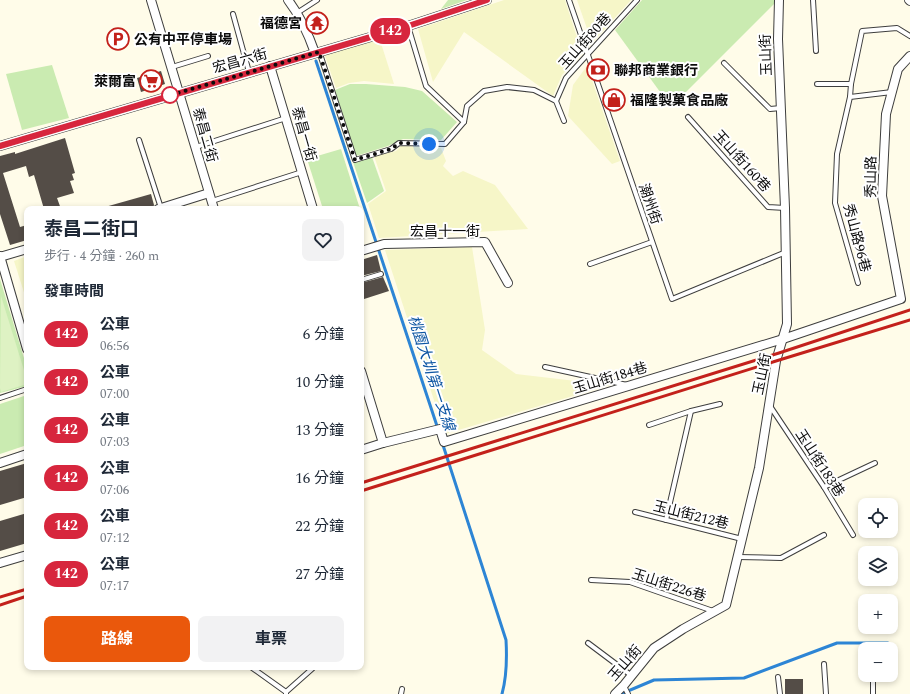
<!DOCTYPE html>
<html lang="zh-TW">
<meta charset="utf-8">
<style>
:root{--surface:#fff;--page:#f2f2f3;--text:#1f2937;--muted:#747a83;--accent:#ea580c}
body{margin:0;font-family:Spectral,"Noto Sans TC",serif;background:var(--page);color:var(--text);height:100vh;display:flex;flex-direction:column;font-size:15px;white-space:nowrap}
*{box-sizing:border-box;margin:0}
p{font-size:13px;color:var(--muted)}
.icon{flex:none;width:22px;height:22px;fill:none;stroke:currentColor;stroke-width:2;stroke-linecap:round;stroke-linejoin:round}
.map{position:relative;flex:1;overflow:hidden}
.drawer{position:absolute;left:24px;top:206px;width:340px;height:464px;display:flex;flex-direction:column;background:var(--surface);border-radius:8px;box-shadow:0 2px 6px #0003}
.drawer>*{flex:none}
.badge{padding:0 8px;border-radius:13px;font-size:14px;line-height:26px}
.tools{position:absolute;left:858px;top:498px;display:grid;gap:8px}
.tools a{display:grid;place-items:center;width:40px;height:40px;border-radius:8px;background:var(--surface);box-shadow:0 2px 6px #0003;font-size:20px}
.you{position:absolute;width:20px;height:20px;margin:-10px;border:3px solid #fff;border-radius:50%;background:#1a73e8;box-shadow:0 0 0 6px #1a73e833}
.map>.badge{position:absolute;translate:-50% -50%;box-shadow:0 0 0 2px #fff}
h2{padding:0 20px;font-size:15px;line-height:36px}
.round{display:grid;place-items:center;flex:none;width:42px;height:42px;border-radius:8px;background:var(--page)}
.summary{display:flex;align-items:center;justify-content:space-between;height:68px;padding:0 20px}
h1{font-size:19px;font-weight:700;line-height:30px}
.cta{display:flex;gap:8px;margin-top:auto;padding:8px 20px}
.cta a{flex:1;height:46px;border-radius:8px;background:var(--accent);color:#fff;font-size:16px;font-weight:700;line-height:46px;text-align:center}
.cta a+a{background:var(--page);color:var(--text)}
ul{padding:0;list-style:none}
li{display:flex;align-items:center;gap:12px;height:48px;padding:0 20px}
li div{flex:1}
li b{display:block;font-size:15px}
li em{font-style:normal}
li .badge{min-width:44px;font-weight:700;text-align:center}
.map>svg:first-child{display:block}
.farmland{fill:#f6f6c8}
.green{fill:#caebb1}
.pitch{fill:#def2c3}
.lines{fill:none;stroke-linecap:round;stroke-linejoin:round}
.stream{stroke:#2d85d5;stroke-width:3}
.building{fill:#544d47}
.service-casing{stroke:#3e3e3e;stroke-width:6}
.minor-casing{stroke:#3e3e3e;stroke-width:10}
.service{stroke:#fff;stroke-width:4}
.minor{stroke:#fff;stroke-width:8}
.rail{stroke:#c3211b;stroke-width:3}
.line-casing{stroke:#fff;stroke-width:9}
.line{stroke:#d7263d;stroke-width:6}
.walk{stroke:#0b0b0b;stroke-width:4;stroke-dasharray:0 7.2}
.stop-dot{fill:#fff;stroke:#d7263d;stroke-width:2}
.labels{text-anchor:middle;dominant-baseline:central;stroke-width:4;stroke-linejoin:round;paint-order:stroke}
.poi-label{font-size:14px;font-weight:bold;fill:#0b0b0b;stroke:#fff;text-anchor:start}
.street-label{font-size:14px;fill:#0b0b0b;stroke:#fff}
.water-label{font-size:15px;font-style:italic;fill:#0e56a3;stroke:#fff}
</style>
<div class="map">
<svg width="910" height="694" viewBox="0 0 910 694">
<rect width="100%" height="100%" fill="#fffce9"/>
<g class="farmland">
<path d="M504,0h61l17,53 -20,22 -9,21 -89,-64 -31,50 -15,-53z"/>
<path d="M577,0h54l-39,43z"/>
<path d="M380,40l14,44 -30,-3 -15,2 -13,5 -12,-35z"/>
<path d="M587,66l33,95 -8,3 -44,-48 5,-31z"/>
<path d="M401,146l40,2 5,13 -3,5 10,10 10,-5 32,14 33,44 -149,9 -11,-34 18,-13 -12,-35 22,-5z"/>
<path d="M472,247l13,83 -3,20 34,24 94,11 -165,49 -60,-184z"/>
<path d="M27,256v46l-13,-41z"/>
</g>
<g class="green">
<path d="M448,0h19l-26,9z"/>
<path d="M642,0h133v3l-104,104 -56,-77z"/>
<path d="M52,65l17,53 -47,12 -16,-56z"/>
<path d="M350,84h16l39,3 17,4 35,31 -16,18 -38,-1 -15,7 -32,10 -21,-66z"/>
<path d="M341,149l19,60h-37l-16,-50z"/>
<path d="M372,157l12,34 -17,12 -14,-41z"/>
<path d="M0,279l27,89v18l-27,7z"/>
<path d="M27,395v50l-27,9v-50z"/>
</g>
<path class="pitch" d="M1,296l26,84v4l-26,8 -1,-4z"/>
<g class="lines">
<g class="stream">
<path d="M316,61l122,368"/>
<path d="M442,442l64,198c1,18 1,36 -4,54"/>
<path d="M621,694l33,-14 90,-2 93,-35h51"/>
</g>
</g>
<g class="building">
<path d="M319,16l3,12 -6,2 -4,-12z"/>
<path d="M161,71l4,13 -24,8 -4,-14z"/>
<path d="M65,138l10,35 -3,1 2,6 -4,1 4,12 -17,5 4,11h-17l-10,-34 -5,2 -3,-11 -23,7 17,54 7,-2v15l-17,5 -10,-31v-58l15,-4v2z"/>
<path d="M151,194l3,11 -1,3 -5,1h-43v-2z"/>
<path d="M377,255l4,16 -20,5v-16z"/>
<path d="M383,277l6,14 -28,9v-17z"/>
<path d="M27,463v34l-27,8v-34z"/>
<path d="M27,513v30l-27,8v-30z"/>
<rect x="785" y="679" width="18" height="15"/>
</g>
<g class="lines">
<g class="service-casing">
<g id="service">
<path d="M569,0l103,299 114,-47"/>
<path d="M813,0l3,51"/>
<path d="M297,13l20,-13"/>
<path d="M233,14l16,58"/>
<path d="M408,26l18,60 38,36 3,-16 17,-15 23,-4 27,3 22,11 8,20"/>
<path d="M319,51l36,109 36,-11 8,-6 46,1 19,-22"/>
<path d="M724,63l46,46 11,-1"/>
<path d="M172,67l36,-11"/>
<path d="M817,84h34"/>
<path d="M850,97l1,-13 11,-53 35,-3 13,8"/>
<path d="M556,101l10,-23 71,-78"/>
<path d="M688,117l80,90 17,1"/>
<path d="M139,140l22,68"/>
<path d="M196,147l90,-29"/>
<path d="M212,201l90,-29"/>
<path d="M590,264l62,-22"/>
<path d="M361,280l20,-6"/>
<path d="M858,283l-23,-80 2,-49 13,-57 42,-5"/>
<path d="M545,367l82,18"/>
<path d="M0,398l27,-9"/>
<path d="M770,406l54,81 29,48"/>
<path d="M649,425l42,-14 29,-7"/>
<path d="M824,487l51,-24"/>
<path d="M635,512l107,27"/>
<path d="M666,520l25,-109"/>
<path d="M738,557l43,1 43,-23"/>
<path d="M591,580l39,2 83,29"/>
<path d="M588,643l44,33"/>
<path d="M872,647v2"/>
<path d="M824,664l2,30"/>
<path d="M251,667l35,25v2"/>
<path d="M873,675v19"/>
<path d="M778,677l2,17"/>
<path d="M624,686l4,8"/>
<path d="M286,692l27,-24"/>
<path d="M401,694l1,-5"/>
</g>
</g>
<g class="minor-casing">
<g id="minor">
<path d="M151,0l63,209"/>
<path d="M288,0c13,17 20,33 27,53"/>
<path d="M909,0l1,1"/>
<path d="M270,66l43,143"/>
<path d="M0,146l408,-120 79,-26"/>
<path d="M158,209l51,-16"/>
<path d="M361,251l23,-7 101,-2 23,41"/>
<path d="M0,256l27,93"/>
<path d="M0,257l27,-8"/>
<path d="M361,371l22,72"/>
<path d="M361,450l22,-7 57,-14 4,13 339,-103 118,-40 -19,-103 4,-82 12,-45 12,-13"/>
<path d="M0,463l27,-9"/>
<path d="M0,563l27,-8"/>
<path d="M615,694l9,-9 30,-37 29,-19 43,-24 33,-137 17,-107 11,-37 -2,-116 -7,-169 1,-39"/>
</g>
</g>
<use href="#service" class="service"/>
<use href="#minor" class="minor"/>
<g class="rail">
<path d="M361,483l418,-130 131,-43"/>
<path d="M361,491l415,-130 134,-41"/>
<path d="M0,597l27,-8"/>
<path d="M0,605l27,-9"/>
</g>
</g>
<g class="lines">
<g class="line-casing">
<path id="line" d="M0,146l408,-120 79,-26"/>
</g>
<use href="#line" class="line"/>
<path class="walk" d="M170,95l-6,2 155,-45 36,108 36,-11 8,-6 30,1"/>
</g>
<defs>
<g id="temple-ring" transform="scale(1.15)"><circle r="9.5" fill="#fff" stroke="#c3211b" stroke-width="1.5"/><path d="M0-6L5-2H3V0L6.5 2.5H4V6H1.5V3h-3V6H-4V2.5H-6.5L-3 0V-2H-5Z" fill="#c3211b"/></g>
<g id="parking-ring" transform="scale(1.15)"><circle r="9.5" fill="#fff" stroke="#c3211b" stroke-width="1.5"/><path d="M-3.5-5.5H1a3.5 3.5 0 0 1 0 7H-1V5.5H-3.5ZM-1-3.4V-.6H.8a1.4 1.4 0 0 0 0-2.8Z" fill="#c3211b"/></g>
<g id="bank-ring" transform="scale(1.15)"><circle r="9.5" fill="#fff" stroke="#c3211b" stroke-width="1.5"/><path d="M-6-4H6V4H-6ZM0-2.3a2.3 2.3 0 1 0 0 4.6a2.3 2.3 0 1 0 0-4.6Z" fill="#c3211b"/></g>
<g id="supermarket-ring" transform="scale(1.15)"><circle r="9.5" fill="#fff" stroke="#c3211b" stroke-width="1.5"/><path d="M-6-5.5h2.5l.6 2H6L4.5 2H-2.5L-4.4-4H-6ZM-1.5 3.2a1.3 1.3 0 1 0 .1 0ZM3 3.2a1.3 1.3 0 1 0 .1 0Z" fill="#c3211b"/></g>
<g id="shop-ring" transform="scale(1.15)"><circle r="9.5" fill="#fff" stroke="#c3211b" stroke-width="1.5"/><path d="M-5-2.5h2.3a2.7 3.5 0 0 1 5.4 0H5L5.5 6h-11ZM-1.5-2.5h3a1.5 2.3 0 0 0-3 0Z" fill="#c3211b"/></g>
</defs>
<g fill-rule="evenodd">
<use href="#temple-ring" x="317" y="23"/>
<use href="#parking-ring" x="118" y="39"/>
<use href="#bank-ring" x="598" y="70"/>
<use href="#supermarket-ring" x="151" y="81"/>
<use href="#shop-ring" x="614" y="100"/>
</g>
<circle class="stop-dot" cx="170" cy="95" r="8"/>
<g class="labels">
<g class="poi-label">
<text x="302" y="23" text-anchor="end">福德宮</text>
<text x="134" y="39">公有中平停車場</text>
<text x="614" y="70">聯邦商業銀行</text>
<text x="136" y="81" text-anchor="end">萊爾富</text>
<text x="630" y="100">福隆製菓食品廠</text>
</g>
<g class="street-label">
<text transform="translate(585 41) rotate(-48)">玉山街80巷</text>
<text transform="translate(766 55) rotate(-92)">玉山街</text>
<text transform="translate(240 61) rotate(-16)">宏昌六街</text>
<text transform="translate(304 134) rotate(74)">泰昌一街</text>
<text transform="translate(205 135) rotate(74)">泰昌二街</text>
<text transform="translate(742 161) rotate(48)">玉山街160巷</text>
<text transform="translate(871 177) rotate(-89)">秀山路</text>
<text transform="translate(650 204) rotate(71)">潮州街</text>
<text x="445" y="231">宏昌十一街</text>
<text transform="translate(857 238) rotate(75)">秀山路96巷</text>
<text transform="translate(762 374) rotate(-78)">玉山街</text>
<text transform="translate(610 378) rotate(-17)">玉山街184巷</text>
<text transform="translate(820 463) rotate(57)">玉山街183巷</text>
<text transform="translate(691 515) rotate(14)">玉山街212巷</text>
<text transform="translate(669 585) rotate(18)">玉山街226巷</text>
<text transform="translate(625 663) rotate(-49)">玉山街</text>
</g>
<g class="water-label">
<text transform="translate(431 373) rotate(72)">桃園大圳第一支線</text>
</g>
</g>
</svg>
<div class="tools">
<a><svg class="icon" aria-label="locate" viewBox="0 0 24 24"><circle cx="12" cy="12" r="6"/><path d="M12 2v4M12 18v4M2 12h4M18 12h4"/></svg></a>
<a><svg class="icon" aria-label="layers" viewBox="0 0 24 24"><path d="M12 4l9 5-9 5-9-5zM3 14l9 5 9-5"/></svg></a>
<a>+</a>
<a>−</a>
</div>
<div class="you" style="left:429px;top:144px"></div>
<b class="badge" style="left:390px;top:31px;background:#d7263d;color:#fff">142</b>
<section class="drawer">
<div class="summary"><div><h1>泰昌二街口</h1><p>步行 · 4 分鐘 · 260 m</p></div><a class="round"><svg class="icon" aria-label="heart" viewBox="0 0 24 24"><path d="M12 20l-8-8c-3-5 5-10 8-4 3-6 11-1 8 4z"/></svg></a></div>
<h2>發車時間</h2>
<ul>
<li><span class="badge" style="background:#d7263d;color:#fff">142</span><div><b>公車</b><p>06:56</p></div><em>6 分鐘</em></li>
<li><span class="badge" style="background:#d7263d;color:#fff">142</span><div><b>公車</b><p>07:00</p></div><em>10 分鐘</em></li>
<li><span class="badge" style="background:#d7263d;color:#fff">142</span><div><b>公車</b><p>07:03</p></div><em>13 分鐘</em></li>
<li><span class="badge" style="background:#d7263d;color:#fff">142</span><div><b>公車</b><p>07:06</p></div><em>16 分鐘</em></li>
<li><span class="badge" style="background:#d7263d;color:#fff">142</span><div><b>公車</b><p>07:12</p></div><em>22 分鐘</em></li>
<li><span class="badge" style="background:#d7263d;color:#fff">142</span><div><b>公車</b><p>07:17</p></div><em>27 分鐘</em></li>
</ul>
<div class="cta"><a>路線</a><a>車票</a></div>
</section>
</div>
